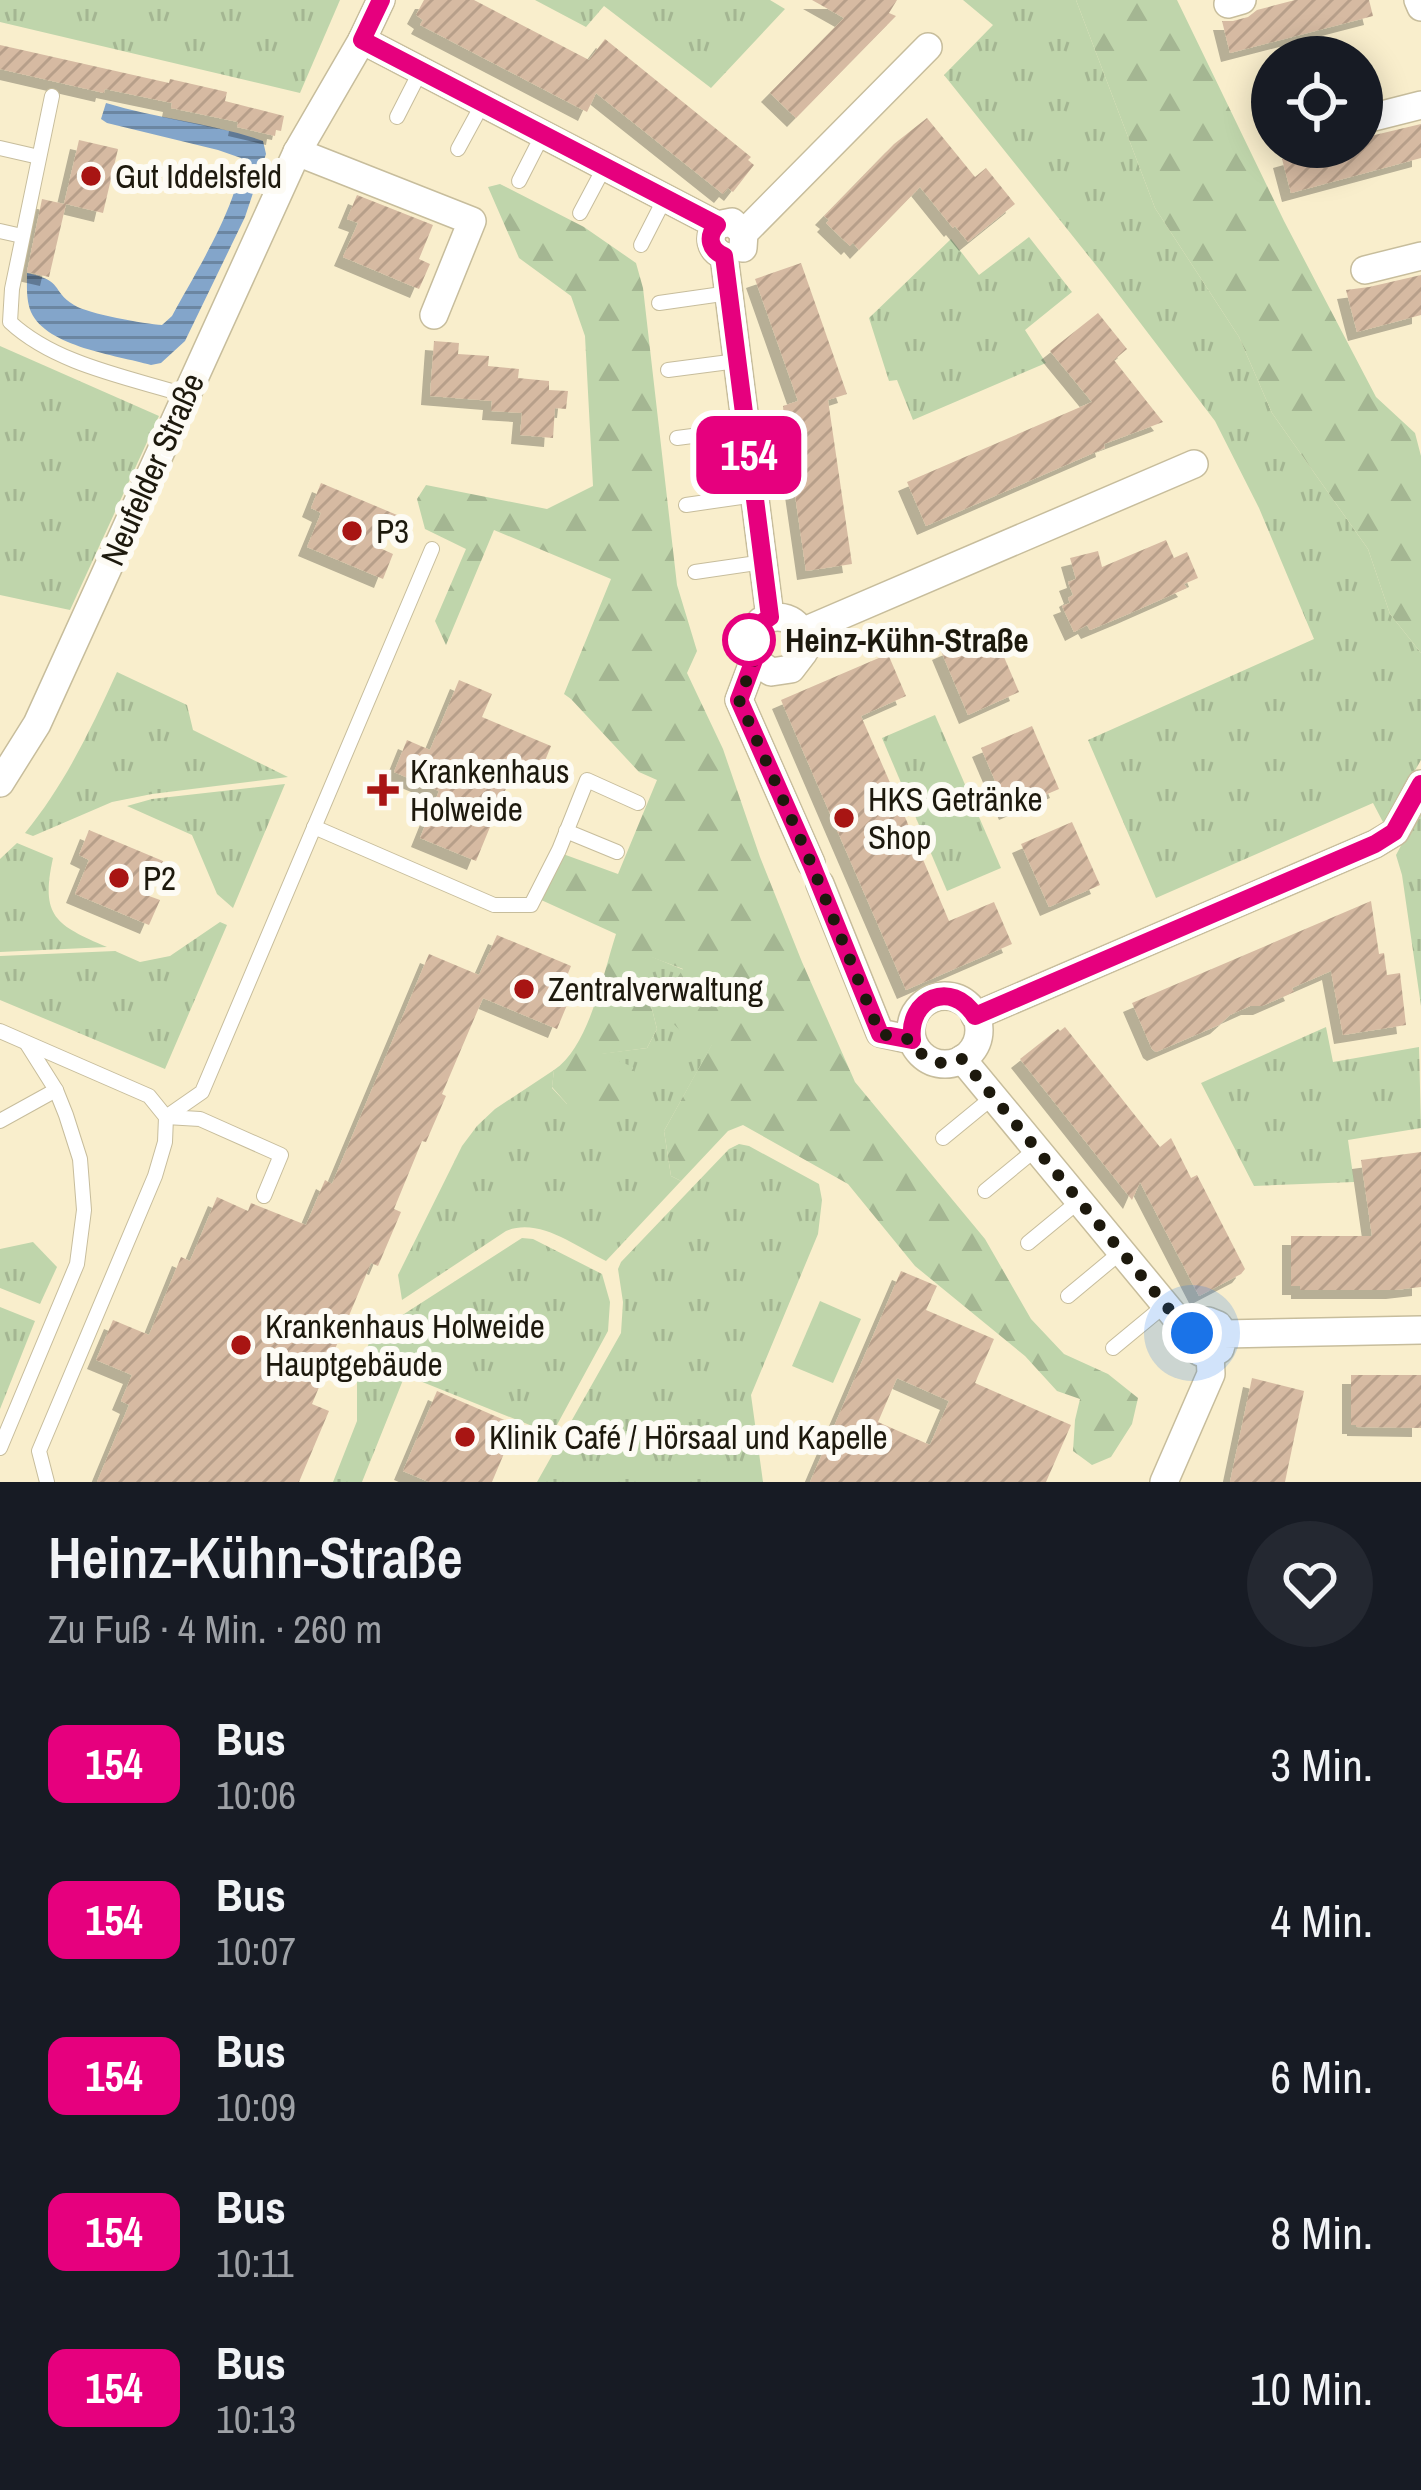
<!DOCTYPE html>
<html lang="de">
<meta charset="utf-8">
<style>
:root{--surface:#171b24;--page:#242831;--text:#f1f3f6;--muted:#9ea1a6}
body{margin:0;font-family:"Archivo Narrow",sans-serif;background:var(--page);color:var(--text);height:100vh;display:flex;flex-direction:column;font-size:45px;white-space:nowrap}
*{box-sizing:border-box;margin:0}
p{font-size:39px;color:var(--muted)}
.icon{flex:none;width:66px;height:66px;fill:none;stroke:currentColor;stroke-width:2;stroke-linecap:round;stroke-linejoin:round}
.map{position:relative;height:1482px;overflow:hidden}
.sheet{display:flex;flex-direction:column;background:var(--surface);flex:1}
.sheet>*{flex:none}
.badge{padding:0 24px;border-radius:18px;font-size:42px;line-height:78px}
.controls{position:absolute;left:1251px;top:36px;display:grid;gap:24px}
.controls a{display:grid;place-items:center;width:132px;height:132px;border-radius:50%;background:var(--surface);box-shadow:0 6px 30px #0003;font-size:60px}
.you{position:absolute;width:60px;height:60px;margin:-30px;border:9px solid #fff;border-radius:50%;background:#1a73e8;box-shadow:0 0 0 18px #1a73e833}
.map>.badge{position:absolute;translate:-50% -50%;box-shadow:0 0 0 6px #fff}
.round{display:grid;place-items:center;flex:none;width:126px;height:126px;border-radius:63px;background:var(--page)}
.overview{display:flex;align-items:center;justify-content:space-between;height:204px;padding:0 48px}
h1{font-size:57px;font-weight:600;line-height:90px}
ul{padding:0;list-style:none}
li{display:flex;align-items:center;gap:36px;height:156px;padding:0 48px}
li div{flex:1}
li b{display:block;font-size:45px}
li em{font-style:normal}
li .badge{min-width:132px;font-weight:700;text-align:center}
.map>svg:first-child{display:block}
.grass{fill:url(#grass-tufts)}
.forest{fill:url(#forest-firs)}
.pitch{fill:#bfd5ab}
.water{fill:url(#water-rules)}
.building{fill:url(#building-hatch);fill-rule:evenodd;filter:url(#shadow)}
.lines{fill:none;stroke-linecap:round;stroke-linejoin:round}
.lane-casing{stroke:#c7bd9c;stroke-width:16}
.street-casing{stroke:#c7bd9c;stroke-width:30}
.lane{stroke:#fff;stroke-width:14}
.street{stroke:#fff;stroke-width:27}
.line-casing{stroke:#fff;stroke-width:27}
.line{stroke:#e6007e;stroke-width:18}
.walk{stroke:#1d190d;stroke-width:12;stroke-dasharray:0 21.6}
.poi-dot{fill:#a81513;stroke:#fdfbf4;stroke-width:4.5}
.stop-dot{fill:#fff;stroke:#e6007e;stroke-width:6}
.labels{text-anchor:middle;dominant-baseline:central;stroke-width:12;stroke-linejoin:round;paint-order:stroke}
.poi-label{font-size:33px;fill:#1d190d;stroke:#fdfbf4;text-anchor:start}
.street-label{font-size:33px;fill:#1d190d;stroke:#fdfbf4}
.stop-label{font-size:33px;font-weight:bold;fill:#1d190d;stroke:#fdfbf4;text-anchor:start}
</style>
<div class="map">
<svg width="1421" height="1482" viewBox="0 0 1421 1482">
<defs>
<pattern id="grass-tufts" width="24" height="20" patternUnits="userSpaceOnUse" patternTransform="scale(3)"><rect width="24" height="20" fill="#bfd5ab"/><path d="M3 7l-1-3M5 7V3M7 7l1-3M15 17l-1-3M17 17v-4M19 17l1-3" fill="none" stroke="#a4b692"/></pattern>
<pattern id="forest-firs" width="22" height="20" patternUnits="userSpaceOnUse" patternTransform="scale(3)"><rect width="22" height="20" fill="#bfd5ab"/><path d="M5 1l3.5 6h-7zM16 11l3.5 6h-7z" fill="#a4b692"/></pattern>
<pattern id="water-rules" width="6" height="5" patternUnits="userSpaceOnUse" patternTransform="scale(3)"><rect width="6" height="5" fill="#83a5ca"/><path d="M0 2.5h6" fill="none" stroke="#6b86a2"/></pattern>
<pattern id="building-hatch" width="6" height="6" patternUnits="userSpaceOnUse" patternTransform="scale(3)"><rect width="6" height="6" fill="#d6baa2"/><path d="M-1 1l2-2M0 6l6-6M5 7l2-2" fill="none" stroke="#b79f8a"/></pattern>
<filter id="shadow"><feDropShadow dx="-9" dy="9" stdDeviation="0" flood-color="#0004"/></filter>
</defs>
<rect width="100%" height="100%" fill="#f9eecc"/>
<g class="grass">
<path d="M0,0h340l-40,93 -300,-71z"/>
<path d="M535,0h235l15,9 -74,79 -107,-82 -18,21z"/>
<path d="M963,0h113l79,208 84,129 33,76 96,136 22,65 31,39v107l-37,64 -11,-21 -217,95 -68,-158 226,-101 -55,-131 -44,-87 -112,-147 -159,-199 49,-50z"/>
<path d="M1029,237l43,55 -47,38 21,33 -133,57 -16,-40 -8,1 -20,-63 82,-79 28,36z"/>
<path d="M0,346l159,70 -89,194 -70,-15z"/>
<path d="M117,672l70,33 6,25 95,47 -136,17 -40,8 -79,34 -8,-3c40,-49 66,-104 92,-161z"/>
<path d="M935,715l66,153 -54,23 -65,-153z"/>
<path d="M285,784l-52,124 -16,-14 -25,-59 -65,-29 25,-7z"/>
<path d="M1421,808v198l-19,-131 -6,-20z"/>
<path d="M17,843l36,15c-13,59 3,67 54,89l-107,5v-93z"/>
<path d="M220,922l7,3 -62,144 -165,-69v-44l115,-5 25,11 30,-6z"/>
<path d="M650,956l34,14 29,73 -49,88 7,45 10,5 -75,80c-31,-15 -67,-44 -100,-30l-104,69 -4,-25 64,-129 15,-20 18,-17 59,-39 -2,18 15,16 32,-50 48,-6 10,-19 -7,-28z"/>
<path d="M1326,1027l7,35 86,-15 2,81 -73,12 6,42 -100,4 -53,-103z"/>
<path d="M739,1144l10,2 70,38 3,16 -4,34 -67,161 12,87h-226l84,-149 2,-31 -5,-33 3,-7 108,-113z"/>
<path d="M522,1238l11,1 69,35 8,28 -2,29 -56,103 -147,-59 -43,107h-29l24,-61v-50l16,-37z"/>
<path d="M33,1242l24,25 -17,37 -40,-16v-39z"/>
<path d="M0,1307l35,14 -35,88z"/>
</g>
<g class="forest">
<path d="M1076,0h101l107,221 92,176 39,36 6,23v197l-31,-39 -22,-65 -96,-136 -33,-76 -84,-129z"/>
<path d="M500,184l84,43 52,36 7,25 34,297 20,66 -10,22 36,76 37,108 42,105 53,120 130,157 46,80 33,35 44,20 30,24 -6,26 -21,33 -19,8 -19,-14 2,-31 5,-21 -23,-8 -32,-35 -110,-90 -67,-82 -105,-59 -15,6 -47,50 -10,-5 -7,-45 48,-87 -22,-3 -20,-21 -1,-29 14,-22 -32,-12 -1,44 7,28 -10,19 -45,6 31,13 5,22 -7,22 -33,12 -31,-19 -15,-17 2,-17c35,-23 49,-96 62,-136l-77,-35 24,-45 55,20 39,-94 -18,-8 -68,-73 -7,-5 47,-115 -117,-49 -48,115 -11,-24 31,-72 -41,-20 -8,-30 9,-14 121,24 46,-23 -8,-150 -14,-40 -52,-38 -31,-71z"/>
</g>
<path class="pitch" d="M820,1301l41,18 -28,64 -41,-17z"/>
<path class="water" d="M106,103c52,16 106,20 157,38l3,13 -21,63 -60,124 -24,22 -10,2c-35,-10 -104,-18 -120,-53 -5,-12 -4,-26 -4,-39 38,8 23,17 47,32 14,9 71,19 88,20l10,-9c22,-41 68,-113 69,-158l-23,-8 -111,-27 -6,-4z"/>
<g class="building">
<path d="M424,0h50l115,60 16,-21 146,118 -3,3 6,5 -21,27 -5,-4 -5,6 -127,-101 -9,19 -167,-87 3,-5 -7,-5z"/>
<path d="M812,0h85l-8,13 7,3 -100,102 -26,-25 74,-75z"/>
<path d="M1295,0h74l4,16 -143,37 -8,-32h11l15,-4 9,-7z"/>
<path d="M0,45l169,38 1,-4 57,13 -2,9 59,15 -3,15 -5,-1 -1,6 -38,-9 1,-5 -67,-14 1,-5 -67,-14 -1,4 -104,-24z"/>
<path d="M927,118l48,59 11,-9 29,36 -47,38 -13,-16 -2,2 -33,-41 -61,63 -6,-7 -3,3 -24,-23 3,-3 -5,-4 70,-72z"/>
<path d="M1421,124v34l-130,35 -9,-34 43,-12h37v-9z"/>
<path d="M79,140l39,9 -15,64 -37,-9 -17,73 -22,-5 15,-73 22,5z"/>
<path d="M357,195l76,30 -14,34 11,5 -11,25 -76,-32 15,-34 -11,-4z"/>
<path d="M801,263l46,131 -19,6 24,164 -46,7 -22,-152 -1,-13 15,-5 -43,-122z"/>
<path d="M1421,275v40l-64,17 -11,-42 23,-3z"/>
<path d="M1098,313l29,36 -13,11 49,62 -59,22 1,4 -179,78 -19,-44 185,-80 -42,-51z"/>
<path d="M434,341l25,2 -1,11 31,2 -1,10 31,3 -1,9 31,3v9l19,1 -2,18 -11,-1 -2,30 -33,-3 2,-22 -31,-2 1,-10 -62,-5z"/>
<path d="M321,483l76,32 -15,34 11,5 -10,25 -76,-32 14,-34 -10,-5z"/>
<path d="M1166,540l8,18 13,-6 11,26 -14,6 3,4 -61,27 -36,15 -3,-5 -13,7 -12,-26 8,-3 -2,-5 5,-3 -5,-13 8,-3 -6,-21 28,-7 4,16z"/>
<path d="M992,629l27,63 -51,23 -27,-64z"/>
<path d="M888,654l18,42 -45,20 44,101 44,104 45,-19 18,42 -106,46 -125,-290z"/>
<path d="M459,680l33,14 -10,23 69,29 -13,32 -24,-9 -38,92 -56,-23 19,-47 -45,-19 13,-32 23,10z"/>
<path d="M1032,726l27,63 -51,22 -27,-63z"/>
<path d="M1072,822l28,63 -51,22 -28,-63z"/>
<path d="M89,830l74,31 -14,35 11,4 -11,25 -74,-31 14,-34 -10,-5z"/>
<path d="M1371,901l8,53 5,-1 3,22 13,-2 6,52 -63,10 -12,-64 -39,17 2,4 -32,14h-12l-20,9 -11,10 -63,27 -4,-3 -20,-46z"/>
<path d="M497,935l74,31 -14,34 10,5 -10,24 -74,-31 -41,96 4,2 -20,46 -4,-1 -28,68 7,3 -23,54 -7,-3 -59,141 17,7 -30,71h-202l32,-77 -8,-4 11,-26 -36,-15 17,-40 36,15 32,-78 9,4 27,-64 31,14 3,-8 55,22 19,-45 7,4 97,-230 50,21z"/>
<path d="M1065,1027l95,120 11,-9 20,40 6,-3 48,94 -4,5 -42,22 -59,-114 -8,18 -112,-141 38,-30 2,2z"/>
<path d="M1421,1152v135l-26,3h-95v-4h-9v-50h81l-11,-76z"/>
<path d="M901,1271l36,15 -11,24 68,29 -19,44 96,42 -25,57h-236zM897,1378l52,23 -19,44 -52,-23z"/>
<path d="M1351,1375h70v53l-65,-1v-2h-5z"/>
<path d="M1252,1378l52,13 -19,91h-55z"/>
<path d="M437,1391l79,34 -24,57h-63l-26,-11z"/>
</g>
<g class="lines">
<g class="lane-casing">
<g id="lane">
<path d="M52,96l-40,193 -2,33c45,42 117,55 175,73"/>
<path d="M397,117l24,-47"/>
<path d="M0,148l39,9"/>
<path d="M458,149l25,-46"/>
<path d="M519,181l24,-47"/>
<path d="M580,213l25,-47"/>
<path d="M0,231l22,5"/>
<path d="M641,245l24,-47"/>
<path d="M659,303l70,-10"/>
<path d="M668,370l69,-9"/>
<path d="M677,438l69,-9"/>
<path d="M686,505l69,-10"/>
<path d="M695,572l69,-10"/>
<path d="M314,827l180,78h37l28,-55 28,-70 51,23"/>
<path d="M566,831l51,21"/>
<path d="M0,1031l149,65 17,21 -1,25 -10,34 -116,275 8,31"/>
<path d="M166,1117l36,-25 230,-543"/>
<path d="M166,1117l34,2 81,36 -17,41"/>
<path d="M0,1121l56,-31"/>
<path d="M943,1138l50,-41"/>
<path d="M985,1191l51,-42"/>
<path d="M1028,1243l51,-42"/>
<path d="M1068,1296l53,-44"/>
<path d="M1113,1348l52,-43"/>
<path d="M0,1448l77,-184 7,-54 -4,-51 -14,-44 -10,-25 -29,-46"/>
</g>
</g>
<g class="street-casing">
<g id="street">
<path d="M1418,0l3,7"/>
<path d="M1228,4l14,-4"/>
<path d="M362,40l355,185 15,-3 12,11"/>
<path d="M1362,120l59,-15"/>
<path d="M297,152l175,69 -38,94"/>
<path d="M717,225c-10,12 -7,25 7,31l46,361"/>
<path d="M743,248l1,-15 184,-186"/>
<path d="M1365,270l56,-14"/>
<path d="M802,632l392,-168"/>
<path d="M754,660l17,12 20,-3 13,-17c3,-28 -18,-42 -43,-31 -12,13 -14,24 -7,39l-15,40 72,163"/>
<path d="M0,783l37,-59 260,-572 65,-112 19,-40"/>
<path d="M820,884l60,149 32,7"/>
<circle cx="945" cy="1030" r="34"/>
<path d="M975,1016l400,-172 20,-12 26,-48"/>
<path d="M962,1059l230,278"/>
<path d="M1224,1334l-4,15c-11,8 -22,6 -28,-6l3,-15 13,-7 10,4 6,9 197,-4"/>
<path d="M1164,1482l47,-108 -1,-20"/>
</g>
</g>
<use href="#lane" class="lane"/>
<use href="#street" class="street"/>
</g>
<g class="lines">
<g class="line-casing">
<path id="line" d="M381,0l-19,40 355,185c-11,12 -7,25 7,31l46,361 -17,12 -4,21 5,10 -15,40 72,163 69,171 32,6c-5,-42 40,-61 63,-24l400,-172 19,-12 27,-48"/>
</g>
<use href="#line" class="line"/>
<path class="walk" d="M749,640l5,20 -15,40 72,163 69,171 32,6c10,21 28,28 50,19l230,278v-4"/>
</g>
<g class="poi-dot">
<circle cx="91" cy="176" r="12"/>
<circle cx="352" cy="531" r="12"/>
<path d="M377 772h12v12h12v12h-12v12h-12v-12h-12v-12h12z"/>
<circle cx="844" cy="818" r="12"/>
<circle cx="119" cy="878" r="12"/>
<circle cx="524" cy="989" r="12"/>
<circle cx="241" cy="1345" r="12"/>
<circle cx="465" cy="1437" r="12"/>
</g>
<circle class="stop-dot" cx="749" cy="640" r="24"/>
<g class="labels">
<g class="poi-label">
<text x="115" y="176">Gut Iddelsfeld</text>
<text x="376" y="531">P3</text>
<text x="410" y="771">Krankenhaus<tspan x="410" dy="38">Holweide</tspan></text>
<text x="868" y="799">HKS Getränke<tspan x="868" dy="38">Shop</tspan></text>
<text x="143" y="878">P2</text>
<text x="548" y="989">Zentralverwaltung</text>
<text x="265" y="1326">Krankenhaus Holweide<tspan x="265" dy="38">Hauptgebäude</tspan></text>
<text x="489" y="1437">Klinik Café / Hörsaal und Kapelle</text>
</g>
<g class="street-label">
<text transform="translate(152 469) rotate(-66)">Neufelder Straße</text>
</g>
<g class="stop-label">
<text x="785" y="640">Heinz-Kühn-Straße</text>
</g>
</g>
</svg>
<div class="controls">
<a><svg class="icon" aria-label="locate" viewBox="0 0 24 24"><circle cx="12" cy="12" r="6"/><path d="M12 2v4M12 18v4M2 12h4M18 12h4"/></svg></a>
</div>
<div class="you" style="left:1192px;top:1333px"></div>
<b class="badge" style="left:749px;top:455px;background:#e6007e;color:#fff">154</b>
</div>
<section class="sheet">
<div class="overview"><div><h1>Heinz-Kühn-Straße</h1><p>Zu Fuß · 4 Min. · 260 m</p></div><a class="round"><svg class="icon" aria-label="heart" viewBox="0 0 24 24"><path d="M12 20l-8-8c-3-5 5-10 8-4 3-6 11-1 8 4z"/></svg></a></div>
<ul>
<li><span class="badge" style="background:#e6007e;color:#fff">154</span><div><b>Bus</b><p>10:06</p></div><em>3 Min.</em></li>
<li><span class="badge" style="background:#e6007e;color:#fff">154</span><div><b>Bus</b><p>10:07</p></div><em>4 Min.</em></li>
<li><span class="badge" style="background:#e6007e;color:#fff">154</span><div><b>Bus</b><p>10:09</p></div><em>6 Min.</em></li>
<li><span class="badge" style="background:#e6007e;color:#fff">154</span><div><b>Bus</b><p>10:11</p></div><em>8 Min.</em></li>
<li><span class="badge" style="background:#e6007e;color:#fff">154</span><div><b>Bus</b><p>10:13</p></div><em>10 Min.</em></li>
</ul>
</section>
